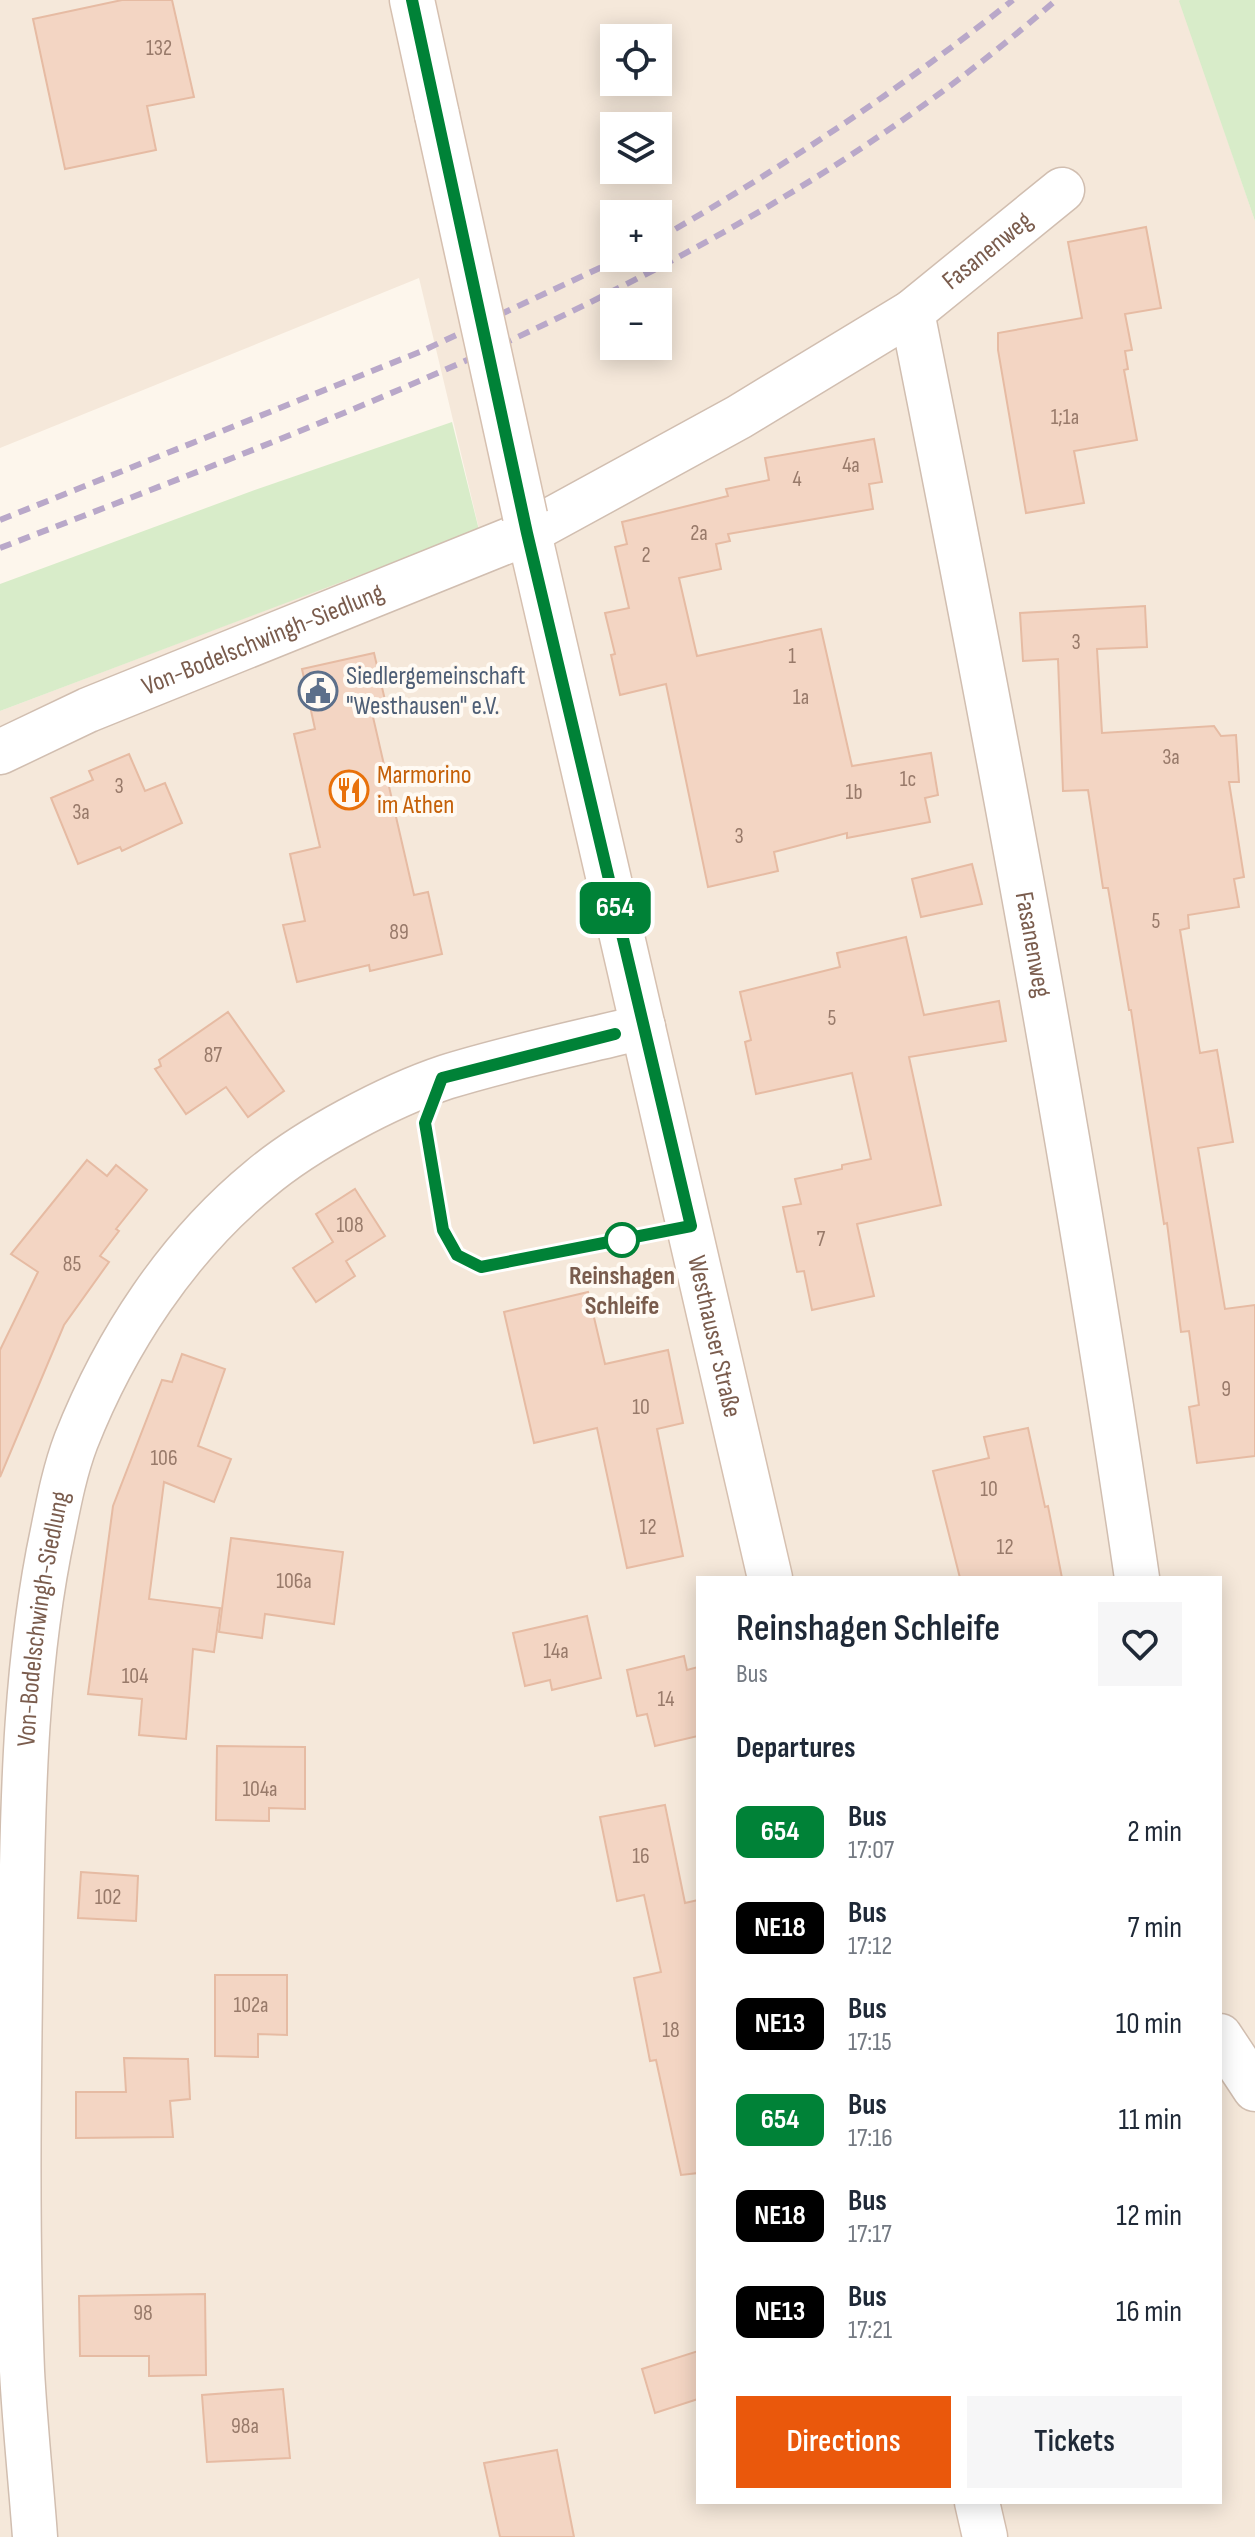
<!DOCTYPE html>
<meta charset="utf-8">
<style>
:root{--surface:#fff;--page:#f6f6f7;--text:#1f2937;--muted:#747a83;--accent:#ea580c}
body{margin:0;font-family:"Sofia Sans Condensed",sans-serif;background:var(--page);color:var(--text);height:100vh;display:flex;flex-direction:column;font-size:30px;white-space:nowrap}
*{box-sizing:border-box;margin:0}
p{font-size:26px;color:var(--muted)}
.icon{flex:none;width:44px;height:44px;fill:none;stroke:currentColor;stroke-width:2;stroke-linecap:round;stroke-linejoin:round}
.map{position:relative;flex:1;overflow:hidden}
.side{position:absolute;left:696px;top:1576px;width:526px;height:928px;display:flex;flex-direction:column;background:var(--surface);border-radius:0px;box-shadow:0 4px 20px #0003}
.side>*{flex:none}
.badge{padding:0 16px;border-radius:12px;font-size:28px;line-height:52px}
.fabs{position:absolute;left:600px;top:24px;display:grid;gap:16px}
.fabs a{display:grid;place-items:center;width:72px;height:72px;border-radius:0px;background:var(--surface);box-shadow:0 4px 20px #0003;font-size:40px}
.map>.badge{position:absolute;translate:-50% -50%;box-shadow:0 0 0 4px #fff}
h2{padding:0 40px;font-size:30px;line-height:72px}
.round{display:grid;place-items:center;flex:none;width:84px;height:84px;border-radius:0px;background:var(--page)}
.headline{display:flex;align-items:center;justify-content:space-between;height:136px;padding:0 40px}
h1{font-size:38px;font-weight:600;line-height:60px}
.primary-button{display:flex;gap:16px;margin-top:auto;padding:16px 40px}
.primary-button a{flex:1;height:92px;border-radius:0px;background:var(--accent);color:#fff;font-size:32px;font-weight:600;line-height:92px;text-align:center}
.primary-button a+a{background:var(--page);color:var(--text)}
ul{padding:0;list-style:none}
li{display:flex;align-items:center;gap:24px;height:96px;padding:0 40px}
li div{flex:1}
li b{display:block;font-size:30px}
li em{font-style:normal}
li .badge{min-width:88px;font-weight:700;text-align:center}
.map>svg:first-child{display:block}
.residential{fill:#f5e8da;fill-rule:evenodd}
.green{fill:#d8ecc9}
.building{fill:#f3d5c3;stroke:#e6bba3;stroke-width:2}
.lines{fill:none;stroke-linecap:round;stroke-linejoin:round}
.minor-casing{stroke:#d1beb0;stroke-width:47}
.secondary-casing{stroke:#d6c0b0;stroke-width:47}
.minor{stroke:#fff;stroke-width:44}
.secondary{stroke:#fff;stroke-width:44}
.rail{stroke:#b9a8c9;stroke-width:6;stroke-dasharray:12 8;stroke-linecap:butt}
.secondary-bridge-casing{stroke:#d6c0b0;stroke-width:47;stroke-linecap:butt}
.secondary-bridge{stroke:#fff;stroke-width:44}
.line-casing{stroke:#fff;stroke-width:18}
.line{stroke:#008237;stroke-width:12}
.stop-dot{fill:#fff;stroke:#008237;stroke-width:4}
.labels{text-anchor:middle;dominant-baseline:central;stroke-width:8;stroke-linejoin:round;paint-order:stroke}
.number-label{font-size:22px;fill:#987a6a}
.street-label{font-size:26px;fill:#7a5c4d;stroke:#fffaf3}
.service-label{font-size:26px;fill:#4e5e75;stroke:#fffaf3;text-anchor:start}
.food-label{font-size:26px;fill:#c56008;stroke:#fffaf3;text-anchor:start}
.stop-label{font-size:26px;font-weight:bold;fill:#7a5c4d;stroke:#fffaf3}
</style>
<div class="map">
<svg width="1255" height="2537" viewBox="0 0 1255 2537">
<rect width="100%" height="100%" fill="#fdf6ec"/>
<path class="residential" d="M0,0h1180l75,221v2316h-1255v-1826l479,-182 -60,-251 -419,170zM614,38h44v44h-44zM614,126h44v44h-44zM614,214h44v44h-44zM614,302h44v44h-44zM698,1578h522v924h-522z"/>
<g class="green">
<path d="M1180,0h75v221l-76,-220z"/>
<path d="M452,422l27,108 -479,181v-127l252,-93z"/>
</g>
<g class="building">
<path d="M122,0h50l22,97 -47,9 9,44 -91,19 -32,-150z"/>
<path d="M1146,227l15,81 -36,6 7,36 -7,1 3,18 -4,1 13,70 -63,11 10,52 -58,10 -28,-163v-17l84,-15 -14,-76z"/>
<path d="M874,439l8,43 -13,2 4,25 -145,25 2,7 -14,3 5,25 -42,9 18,78 124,-27 31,137 79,-13 7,42 -13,3 5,24 -83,16v-5l-73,19 4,19 -70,16 -42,-203 -46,11 -9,-40 4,-1 -10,-41 24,-5 -14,-61 12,-3 -5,-22 106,-26 -2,-7 43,-9 -4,-22z"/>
<path d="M1145,606l2,41 -50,2 5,84 112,-7 7,10 15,-1 3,47h-10l15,95 -10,2 5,28 -51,8 1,13 -9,2 20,123 17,-3 16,92 -35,6 27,161 30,-4v151l-58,7 -8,-56 10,-2 -10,-74 -8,1 -14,-109 -3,1 -33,-214h-2l-21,-122h-5l-15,-98 -25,1 -5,-132 -35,2 -3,-48z"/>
<path d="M374,653l14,60 -15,4 41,178 14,-3 14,62 -72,17 -1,-6 -72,17 -14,-57 22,-4 -15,-67 30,-7 -26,-113 21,-5 -13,-60z"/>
<path d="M129,754l16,37 20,-8 17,40 -60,28 -2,-4 -42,17 -27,-66 42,-18 -4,-9z"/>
<path d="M972,864l10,40 -61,13 -9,-38z"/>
<path d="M906,937l18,78 75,-14 7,40 -97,16 32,148 -84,19 17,72 -62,14 -8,-39 -7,1 -14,-65 18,-3 -6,-25 47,-10v-4l29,-6 -19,-86 -96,21 -11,-52 6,-2 -11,-48 100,-25 -3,-14z"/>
<path d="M228,1012l56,79 -36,26 -22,-30 -40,27 -31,-45 6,-3 -2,-6z"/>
<path d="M87,1160l20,16 9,-11 31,25 -31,39 3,2 -19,25 9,6 -45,63 -64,152v-127l38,-78 -27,-18z"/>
<path d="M355,1189l30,47 -39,25 9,15 -39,26 -23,-34 40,-26 -17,-28z"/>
<path d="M588,1292l17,72 63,-14 15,73 -26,6 26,127 -56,12 -30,-140 -63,15 -30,-131z"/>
<path d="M182,1354l43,15 -27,77 33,13 -17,43 -50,-20 -15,117 71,9 -6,44 -21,-3 -7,90 -47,-4 3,-36 -54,-5 25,-188 49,-126 10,2z"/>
<path d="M1028,1428l17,79 3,-1 14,72h-102l-27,-107 56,-13 -5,-21z"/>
<path d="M231,1538l112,14 -9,72 -69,-10 -3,24 -43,-6z"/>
<path d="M587,1616l14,62 -49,12 -2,-10 -25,6 -12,-53z"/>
<path d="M684,1656l3,14 11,-3v69l-43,10 -8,-32 -10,2 -10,-46z"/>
<path d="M217,1746l88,1v62l-36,-1v13l-53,-1z"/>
<path d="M665,1805l20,98 13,-3v273l-17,2 -25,-115 -6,1 -16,-83 27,-6 -17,-77 -27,6 -17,-84z"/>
<path d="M81,1872l57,4 -2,45 -58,-3z"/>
<path d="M215,1975h72v60l-29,-1v23l-43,-1z"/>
<path d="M124,2058l64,1 2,40 -20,2 3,36 -97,1v-46h50z"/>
<path d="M205,2294l1,81 -57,1v-20h-69l-1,-60z"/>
<path d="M698,2351v48l-43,14 -13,-44z"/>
<path d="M283,2389l7,69 -83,4 -5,-67z"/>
<path d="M557,2450l17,87h-74l-16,-74z"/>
</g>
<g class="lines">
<g class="minor-casing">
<g id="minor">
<path id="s1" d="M912,312c84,420 163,842 225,1266"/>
<path id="s2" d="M0,752l88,-42 439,-177 212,-116 173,-105 150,-122"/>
<path d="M1220,2036l35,53"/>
<path id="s3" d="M35,2537c-4,-55 -10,-111 -13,-166 -6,-151 -3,-302 -1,-453 2,-129 5,-260 32,-387 6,-30 12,-61 23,-90 39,-99 101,-194 184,-262 46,-39 129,-83 186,-102 64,-20 132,-34 197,-50"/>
</g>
</g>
<g class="secondary-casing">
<g id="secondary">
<path d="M412,0l25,115"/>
<path id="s4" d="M525,516l245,1062"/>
<path d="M977,2502l8,35"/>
</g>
</g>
<use href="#minor" class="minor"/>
<use href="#secondary" class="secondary"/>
<g class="rail">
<path d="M658,239c126,-72 241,-149 355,-239"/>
<path d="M0,520l422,-169 199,-93"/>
<path d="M0,548c371,-143 753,-282 1056,-548"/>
</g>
<g class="secondary-bridge-casing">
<path id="secondary-bridge" d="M437,115l88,401"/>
</g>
<use href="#secondary-bridge" class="secondary-bridge"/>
</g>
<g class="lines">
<g class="line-casing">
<path id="line" d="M412,0l115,533 164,693 -210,41 -24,-12 -14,-25 -18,-107 17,-45 173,-44"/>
</g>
<use href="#line" class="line"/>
</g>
<defs>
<g id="civic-ring" transform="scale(2)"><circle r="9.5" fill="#fffaf3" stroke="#5c6f8a" stroke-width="1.5"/><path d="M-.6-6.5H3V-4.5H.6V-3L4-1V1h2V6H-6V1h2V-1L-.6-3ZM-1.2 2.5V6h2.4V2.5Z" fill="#5c6f8a"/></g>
<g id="restaurant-ring" transform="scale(2)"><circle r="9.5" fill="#fffaf3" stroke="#e8710a" stroke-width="1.5"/><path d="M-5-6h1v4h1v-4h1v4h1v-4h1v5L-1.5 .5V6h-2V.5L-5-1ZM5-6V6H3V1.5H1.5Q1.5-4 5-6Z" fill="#e8710a"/></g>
</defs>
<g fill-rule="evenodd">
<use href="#civic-ring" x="318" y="691"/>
<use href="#restaurant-ring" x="349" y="790"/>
</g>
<circle class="stop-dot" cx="622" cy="1240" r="16"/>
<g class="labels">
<g class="number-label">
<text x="159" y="48">132</text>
<text x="1065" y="417">1;1a</text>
<text x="851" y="465">4a</text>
<text x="797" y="479">4</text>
<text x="699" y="533">2a</text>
<text x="646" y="555">2</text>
<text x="1076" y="642">3</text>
<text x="792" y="656">1</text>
<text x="801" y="697">1a</text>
<text x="1171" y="757">3a</text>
<text x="908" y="779">1c</text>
<text x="119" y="786">3</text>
<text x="854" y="792">1b</text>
<text x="81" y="812">3a</text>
<text x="739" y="836">3</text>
<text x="1156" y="921">5</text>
<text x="399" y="932">89</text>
<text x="832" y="1018">5</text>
<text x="213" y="1055">87</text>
<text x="350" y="1225">108</text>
<text x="821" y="1239">7</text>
<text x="72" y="1264">85</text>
<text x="1226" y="1389">9</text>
<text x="641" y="1407">10</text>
<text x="164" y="1458">106</text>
<text x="989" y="1489">10</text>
<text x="648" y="1527">12</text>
<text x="1005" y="1547">12</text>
<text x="294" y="1581">106a</text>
<text x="556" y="1651">14a</text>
<text x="135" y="1676">104</text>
<text x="666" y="1699">14</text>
<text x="260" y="1789">104a</text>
<text x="641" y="1856">16</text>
<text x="108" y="1897">102</text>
<text x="251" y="2005">102a</text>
<text x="671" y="2030">18</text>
<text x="143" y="2313">98</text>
<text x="245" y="2426">98a</text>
</g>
<g class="street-label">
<text stroke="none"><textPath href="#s2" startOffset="1112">Fasanenweg</textPath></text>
<text stroke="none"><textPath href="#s2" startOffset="286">Von-Bodelschwingh-Siedlung</textPath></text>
<text stroke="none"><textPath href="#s1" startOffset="644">Fasanenweg</textPath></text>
<text stroke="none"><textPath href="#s4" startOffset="842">Westhauser Straße</textPath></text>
<text stroke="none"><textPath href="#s3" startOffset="920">Von-Bodelschwingh-Siedlung</textPath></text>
</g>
<g class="service-label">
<text x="346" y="676">Siedlergemeinschaft<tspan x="346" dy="30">"Westhausen" e.V.</tspan></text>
</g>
<g class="food-label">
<text x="377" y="775">Marmorino<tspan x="377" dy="30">im Athen</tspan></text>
</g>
<g class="stop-label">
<text x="622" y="1276">Reinshagen<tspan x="622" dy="30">Schleife</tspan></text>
</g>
</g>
</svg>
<div class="fabs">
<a><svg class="icon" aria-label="locate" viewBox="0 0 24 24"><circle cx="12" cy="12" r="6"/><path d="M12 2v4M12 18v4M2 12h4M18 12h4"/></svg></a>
<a><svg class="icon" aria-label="layers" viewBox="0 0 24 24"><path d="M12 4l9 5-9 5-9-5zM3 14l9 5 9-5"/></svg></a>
<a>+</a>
<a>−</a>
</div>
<b class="badge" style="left:615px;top:908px;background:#008237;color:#fff">654</b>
<section class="side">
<div class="headline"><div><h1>Reinshagen Schleife</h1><p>Bus</p></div><a class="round"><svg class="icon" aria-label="heart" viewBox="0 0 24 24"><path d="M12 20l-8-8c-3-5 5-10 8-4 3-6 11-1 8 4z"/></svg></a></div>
<h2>Departures</h2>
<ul>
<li><span class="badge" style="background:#008237;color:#fff">654</span><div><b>Bus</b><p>17:07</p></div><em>2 min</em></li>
<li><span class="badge" style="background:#000;color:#fff">NE18</span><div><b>Bus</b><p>17:12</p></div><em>7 min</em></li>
<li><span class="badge" style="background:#000;color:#fff">NE13</span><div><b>Bus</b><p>17:15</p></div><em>10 min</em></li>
<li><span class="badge" style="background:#008237;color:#fff">654</span><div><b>Bus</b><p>17:16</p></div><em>11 min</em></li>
<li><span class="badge" style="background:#000;color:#fff">NE18</span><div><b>Bus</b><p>17:17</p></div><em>12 min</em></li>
<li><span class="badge" style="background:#000;color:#fff">NE13</span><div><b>Bus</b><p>17:21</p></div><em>16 min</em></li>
</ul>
<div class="primary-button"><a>Directions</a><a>Tickets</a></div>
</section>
</div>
